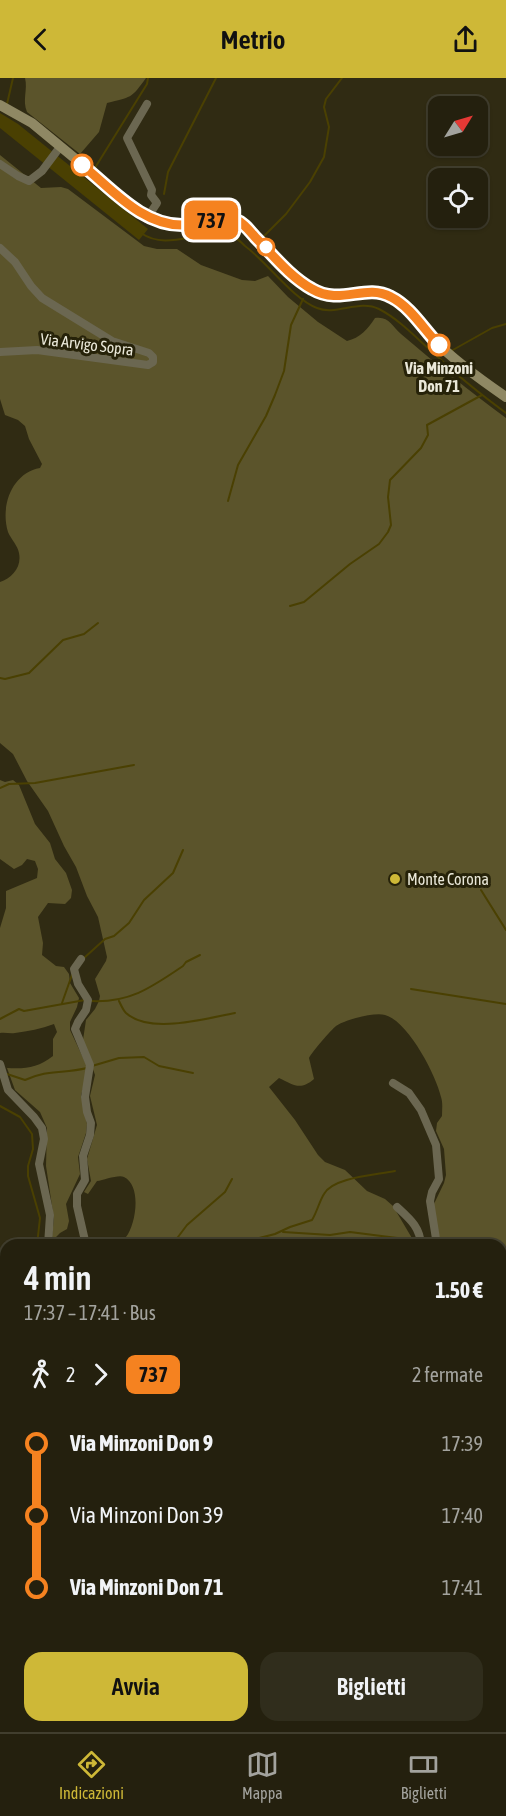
<!DOCTYPE html>
<html lang="it">
<meta charset="utf-8">
<style>
:root{--surface:#24200e;--page:#302d1c;--text:#f1f3f6;--muted:#a3a39e;--line:#413e2e;--accent:#ceb837}
body{margin:0;font-family:"Asap Condensed",sans-serif;background:var(--page);color:var(--text);height:100vh;display:flex;flex-direction:column;font-size:22px;white-space:nowrap}
*{box-sizing:border-box;margin:0}
p{font-size:20px;color:var(--muted)}
.icon{flex:none;width:33px;height:33px;fill:none;stroke:currentColor;stroke-width:2;stroke-linecap:round;stroke-linejoin:round}
.map{position:relative;flex:1;overflow:hidden}
.details{position:absolute;left:0px;top:1161px;width:507px;height:494px;display:flex;flex-direction:column;background:var(--surface);border-radius:18px 18px 0 0;box-shadow:0 2px 4px #0004,0 0 0 2px var(--line)}
.details>*{flex:none}
.badge{padding:0 12px;border-radius:9px;font-size:21px;line-height:39px}
.needle{width:39px;rotate:53deg}
.tools{position:absolute;left:428px;top:18px;display:grid;gap:12px}
.tools a{display:grid;place-items:center;width:60px;height:60px;border-radius:12px;background:var(--surface);box-shadow:0 2px 4px #0004,0 0 0 2px var(--line);font-size:30px}
.map>.badge{position:absolute;translate:-50% -50%;box-shadow:0 0 0 3px #fff}
.legs{display:flex;align-items:center;gap:9px;height:66px;padding:0 24px;font-size:20px}
.legs p{margin-inline-start:auto}
.summary{display:flex;align-items:center;justify-content:space-between;height:102px;padding:0 24px}
h1{font-size:33px;font-weight:600;line-height:45px}
.cta{display:flex;gap:12px;margin-top:auto;padding:12px 24px}
.cta a{flex:1;height:69px;border-radius:18px;background:var(--accent);color:#111;font-size:24px;font-weight:600;line-height:69px;text-align:center}
.cta a+a{background:var(--page);color:var(--text)}
ul{padding:0 24px;list-style:none}
li{display:flex;align-items:center;gap:21px;height:72px;font-size:22px}
li i{display:grid;place-items:center;width:9px;height:100%;margin:0 8px;background:currentColor}
li i::after{content:'';width:15px;height:15px;margin:-8px;border:4px solid;border-radius:50%;background:var(--surface)}
li p{margin-inline-start:auto}
li:first-child i{background:linear-gradient(#0000 50%,currentColor 0)}
li:last-child i{background:linear-gradient(currentColor 50%,#0000 0)}
header{display:flex;justify-content:space-between;align-items:center;height:78px;padding:0 24px;background:var(--accent);color:#111;font-size:27px;font-weight:600}
.dock{display:flex;justify-content:space-around;align-items:center;height:84px;border-top:2px solid var(--line);background:var(--surface);font-size:16px;color:var(--muted)}
.dock a{display:grid;justify-items:center;gap:3px}
.dock .selected{color:var(--accent)}
.map>svg:first-child{display:block}
.green{fill:#5b542b}
.water{fill:#4a4002}
.lines{fill:none;stroke-linecap:round;stroke-linejoin:round}
.stream{stroke:#4a4002;stroke-width:2}
.street{stroke:#6b6751;stroke-width:8}
.secondary{stroke:#8f8864;stroke-width:10}
.line-1-casing{stroke:#fff;stroke-width:14}
.line-1{stroke:#f58220;stroke-width:9}
.stop-1-dot{fill:#fff;stroke:#f58220;stroke-width:3}
.poi-dot{fill:#ceb837;stroke:#262209;stroke-width:2}
.labels{text-anchor:middle;dominant-baseline:central;stroke-width:6;stroke-linejoin:round;paint-order:stroke}
.street-label{font-size:16px;fill:#eae8d9;stroke:#262209}
.stop-label{font-size:16px;font-weight:bold;fill:#eae8d9;stroke:#262209}
.poi-label{font-size:16px;fill:#eae8d9;stroke:#262209;text-anchor:start}
</style>
<header><svg class="icon" aria-label="back" viewBox="0 0 24 24"><path d="M15 5l-7 7 7 7"/></svg>Metrio<svg class="icon" aria-label="share" viewBox="0 0 24 24"><path d="M12 15V3M7 8l5-5 5 5M5 13v7h14v-7"/></svg></header>
<div class="map">
<svg width="506" height="1654" viewBox="0 0 506 1654">
<rect width="100%" height="100%" fill="#302b13"/>
<g class="green">
<path d="M25,0h121c-15,21 -15,19 -39,25l-8,29 -19,22 -53,-42c-5,-12 1,-22 -2,-34z"/>
<path d="M0,77l41,33 20,-1 7,2 76,57 13,3h20l24,16 41,15 13,1 13,-5 20,21 30,25 29,19c13,-3 21,-12 28,-23 14,-2 17,8 26,16 34,29 68,57 105,84v1101l-1,-17 -4,-10v-247h-60l-8,-39 11,-23 2,-8 -2,-26 -8,-18 1,-8 5,-7c0,-7 1,-13 -1,-19 -5,-22 -33,-76 -56,-82 -11,-3 -41,5 -49,11 -5,4 -24,26 -27,32l5,21c-14,12 -20,6 -35,-1l-10,9 26,33 23,35 7,7 20,8 22,21 18,8 8,7 23,39h-301c4,-2 8,-4 11,-8 10,-13 16,-51 -2,-60 -5,-3 -20,3 -27,4l-9,13 -4,-2 7,-11 -4,-22 10,-34 -7,-29 5,-21 -12,-35 3,-20 9,-11 4,-8 1,-5 -5,-17 11,-18 1,-4 -9,-40 -11,-21 -11,-29 -12,-21 -16,-35 -21,-30 -14,-27 -13,-11v-161c12,-4 22,-15 19,-29 -1,-7 -8,-14 -11,-21 -8,-26 4,-59 32,-64l2,-4 -13,-25 -4,-13 -7,-6 -13,-5 -5,-16z"/>
<path d="M0,702l5,2 8,-2 6,5 16,39 15,19 5,16 11,14 6,17 -1,8 -6,6 -17,-1 -10,14 5,26 -1,12 14,11 8,1 5,7 1,9 9,15 -2,9 -7,15v8l16,34 2,8 -7,23 6,29 -1,9 -8,24 2,17 -14,30 3,17 -2,8 -7,4 -6,6 -2,-3 2,-17 -8,-53 1,-38 -7,-16 -25,-22 -8,-22c18,1 31,0 46,-12v-17l4,-7 -3,-8c-13,5 -26,7 -39,9 -5,1 -10,-1 -15,0v-105l6,-20v-17l31,-13 1,-9 -3,-8 -8,-2 -5,6 -8,4 -14,-10z"/>
<path d="M506,1568v86h-192l1,-6h186v-79z"/>
</g>
<path class="water" d="M0,35l18,11 130,105 -9,11 -139,-112z"/>
<g class="lines">
<g class="stream">
<path d="M7,26l6,-26"/>
<path d="M93,93l54,-87 1,-6"/>
<path d="M164,116l4,-22 48,-94"/>
<path d="M141,155c28,20 63,-8 93,4 4,2 8,6 11,9 22,16 48,53 72,62 19,8 42,-9 62,1 23,12 41,33 60,49 21,20 44,38 67,55"/>
<path d="M261,161l25,-25 24,-32 14,-25 5,-30 -5,-20 2,-8 16,-21"/>
<path d="M451,273l41,-23 14,-4"/>
<path d="M228,423l10,-36 28,-49 9,-21 9,-24 7,-46 12,-26"/>
<path d="M290,528l14,-4 46,-38 29,-20 9,-12 3,-7 -3,-28 2,-17 31,-32 7,-13 -1,-10 55,-30"/>
<path d="M0,600l5,1 24,-6 34,-33 21,-6 14,-11"/>
<path d="M0,710l9,-4 26,-1 99,-18"/>
<path d="M481,812l25,40"/>
<path d="M84,880l21,-19 9,-3 15,-13 15,-23 29,-27 10,-23"/>
<path d="M411,911l95,15"/>
<path d="M91,923c39,2 61,-14 92,-35l3,-4 14,-7"/>
<path d="M119,923c2,4 4,9 7,12 24,22 81,5 109,0"/>
<path d="M62,925l11,-31"/>
<path d="M0,941l19,-10 5,2 61,-11"/>
<path d="M92,988l27,-8 25,-1 15,9 34,7"/>
<path d="M0,999l7,-3 18,6c23,-11 38,-6 62,-12"/>
<path d="M0,1028l20,11 12,17 1,15 -5,17v10l12,42 -3,27"/>
<path d="M283,1154l47,3 20,-3 55,7"/>
<path d="M172,1167l15,-20 38,-33 7,-13"/>
<path d="M232,1167l43,-11 15,-7 22,-7c5,-8 7,-18 12,-26 9,-17 53,-19 71,-23"/>
<path d="M0,1463l6,3"/>
<path d="M0,1491l6,-7"/>
<path d="M414,1648l5,6"/>
</g>
<g class="street">
<path d="M147,26l-20,34 25,52 -1,5 6,8 -10,15"/>
<path d="M0,86l18,12 11,5 13,-10 18,-24"/>
<path d="M0,170l15,14 16,24 11,12 70,43 37,12 4,4v5l-5,3 -111,-15 -37,2"/>
<path d="M81,881l-7,10 4,15 10,16 -2,10 -8,12 -3,7 15,36 -5,32 2,15 4,11 -1,12 -7,21 2,24 -8,14v12l9,39"/>
<path d="M0,986l8,26 26,27 8,11 2,11 -5,25 11,51 -2,30"/>
<path d="M393,1005l16,10 12,17 15,35 3,34 -7,13 -2,9 7,44"/>
<path d="M397,1129c13,12 23,20 24,38"/>
<path d="M0,1398l6,-9"/>
<path d="M0,1440l6,7"/>
<path d="M501,1446l1,50 4,15"/>
<path d="M0,1519l6,-9"/>
</g>
<path class="secondary" d="M0,27l32,18 115,95 30,7 17,-1 28,-7 11,2 9,5c24,24 58,69 93,72 20,2 38,-10 58,1 16,10 28,30 41,43 22,22 47,40 72,57"/>
</g>
<g class="lines">
<g class="line-1-casing">
<path id="line-1" d="M82,87c30,24 61,62 103,60 17,0 32,-12 49,-6 9,3 15,11 21,18 17,17 35,40 57,52 29,17 53,-6 79,8 20,10 33,33 48,48"/>
</g>
<use href="#line-1" class="line-1"/>
</g>
<g class="stop-1-dot">
<circle cx="82" cy="87" r="10"/>
<circle cx="266" cy="169" r="8"/>
<circle cx="439" cy="267" r="10"/>
</g>
<circle class="poi-dot" cx="395" cy="801" r="6"/>
<g class="labels">
<g class="street-label">
<text transform="translate(87 266) rotate(7)">Via Arvigo Sopra</text>
</g>
<g class="stop-label">
<text x="439" y="290">Via Minzoni<tspan x="439" dy="18">Don 71</tspan></text>
</g>
<g class="poi-label">
<text x="407" y="801">Monte Corona</text>
</g>
</g>
</svg>
<div class="tools">
<a><svg class="needle" viewBox="-14 -14 28 28"><path d="M0-13l5 13h-10z" fill="#e53935"/><path d="M0 13l5-13h-10z" fill="#a3a39e"/></svg></a>
<a><svg class="icon" aria-label="locate" viewBox="0 0 24 24"><circle cx="12" cy="12" r="6"/><path d="M12 2v4M12 18v4M2 12h4M18 12h4"/></svg></a>
</div>
<b class="badge" style="left:211px;top:142px;background:#f58220;color:#111">737</b>
<section class="details">
<div class="summary"><div><h1>4 min</h1><p>17:37 – 17:41 · Bus</p></div><b>1.50 €</b></div>
<div class="legs"><svg class="icon" aria-label="walk" viewBox="0 0 24 24"><circle cx="13" cy="4" r="2"/><path d="M13 8l-2 6 4 7M11 14l-3 7M7 12l3-4h3l4 4"/></svg>2<svg class="icon" aria-label="forward" viewBox="0 0 24 24"><path d="M9 5l7 7-7 7"/></svg><b class="badge" style="background:#f58220;color:#111">737</b><p>2 fermate</p></div>
<ul>
<li><i style="color:#f58220"></i><b>Via Minzoni Don 9</b><p>17:39</p></li>
<li><i style="color:#f58220"></i><span>Via Minzoni Don 39</span><p>17:40</p></li>
<li><i style="color:#f58220"></i><b>Via Minzoni Don 71</b><p>17:41</p></li>
</ul>
<div class="cta"><a>Avvia</a><a>Biglietti</a></div>
</section>
</div>
<nav class="dock">
<a class="selected"><svg class="icon" aria-label="directions" viewBox="0 0 24 24"><path d="M12 3l9 9-9 9-9-9zM9 14v-3h6M13 9l2 2-2 2"/></svg>Indicazioni</a>
<a><svg class="icon" aria-label="map" viewBox="0 0 24 24"><path d="M3 6l6-2 6 2 6-2v14l-6 2-6-2-6 2zM9 4v14M15 6v14"/></svg>Mappa</a>
<a><svg class="icon" aria-label="tickets" viewBox="0 0 24 24"><path d="M3 7h18v10H3zM15 7v10"/></svg>Biglietti</a>
</nav>
